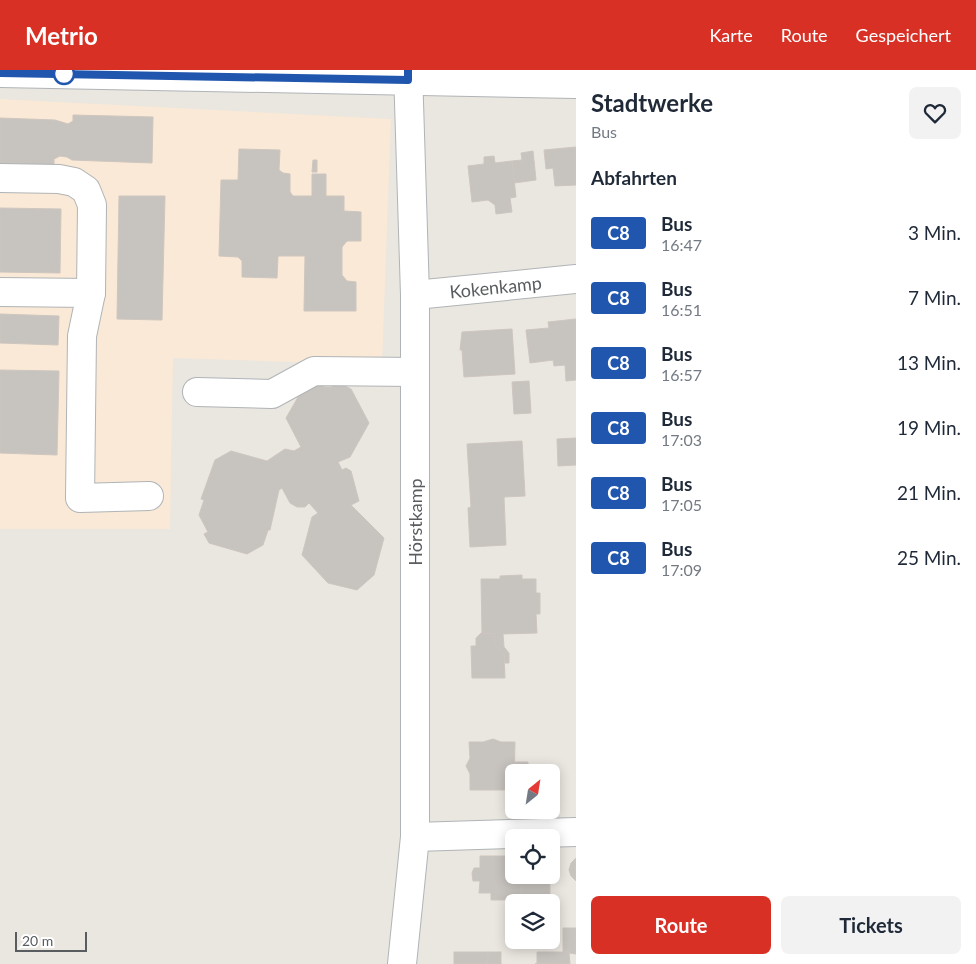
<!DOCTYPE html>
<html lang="de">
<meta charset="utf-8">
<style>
:root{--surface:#fff;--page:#f2f2f3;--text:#1f2937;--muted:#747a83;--accent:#d93025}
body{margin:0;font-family:Lato,sans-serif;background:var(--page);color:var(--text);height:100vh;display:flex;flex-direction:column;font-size:19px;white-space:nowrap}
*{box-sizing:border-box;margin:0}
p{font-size:16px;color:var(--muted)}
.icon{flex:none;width:28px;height:28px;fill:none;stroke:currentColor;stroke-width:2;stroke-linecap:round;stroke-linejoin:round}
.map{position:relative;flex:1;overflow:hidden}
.details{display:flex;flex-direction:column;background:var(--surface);width:400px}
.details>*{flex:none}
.badge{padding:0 10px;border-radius:4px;font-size:18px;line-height:32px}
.needle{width:32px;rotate:30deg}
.controls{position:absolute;left:505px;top:694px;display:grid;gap:10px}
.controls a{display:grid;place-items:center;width:55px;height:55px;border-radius:8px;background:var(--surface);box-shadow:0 2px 12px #0003;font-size:25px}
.scale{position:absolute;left:15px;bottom:12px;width:72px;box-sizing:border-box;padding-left:5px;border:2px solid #595d5f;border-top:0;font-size:14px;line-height:18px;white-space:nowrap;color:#595d5f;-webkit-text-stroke:4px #fff;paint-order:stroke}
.map>.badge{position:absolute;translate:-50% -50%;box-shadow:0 0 0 2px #fff}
h2{padding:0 15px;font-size:19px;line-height:45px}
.round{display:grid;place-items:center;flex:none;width:52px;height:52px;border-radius:8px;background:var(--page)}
.headline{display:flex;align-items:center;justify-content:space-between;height:85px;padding:0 15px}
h1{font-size:24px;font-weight:700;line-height:38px}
.primary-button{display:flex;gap:10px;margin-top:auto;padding:10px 15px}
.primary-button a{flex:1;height:58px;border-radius:8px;background:var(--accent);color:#fff;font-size:20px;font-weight:700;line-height:58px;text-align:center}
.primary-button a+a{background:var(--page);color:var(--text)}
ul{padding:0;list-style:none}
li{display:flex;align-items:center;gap:15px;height:65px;padding:0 15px}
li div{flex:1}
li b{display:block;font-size:19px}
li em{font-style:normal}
li .badge{min-width:55px;font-weight:700;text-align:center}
header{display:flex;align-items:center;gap:30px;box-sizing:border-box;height:70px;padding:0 25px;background:var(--accent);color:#fff}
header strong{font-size:24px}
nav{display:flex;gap:28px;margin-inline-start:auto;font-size:18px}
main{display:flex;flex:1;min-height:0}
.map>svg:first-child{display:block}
.commercial{fill:#f9e9d6}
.building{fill:#c7c3be;stroke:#cec6bf}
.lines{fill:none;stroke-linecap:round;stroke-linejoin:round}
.minor-casing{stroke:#b0b4b6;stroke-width:30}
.minor{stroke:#fff;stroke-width:28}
.line-casing{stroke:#fff;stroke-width:11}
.line{stroke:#2056ae;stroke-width:8}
.stop-dot{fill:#fff;stroke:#2056ae;stroke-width:2.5}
.labels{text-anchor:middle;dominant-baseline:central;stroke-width:5;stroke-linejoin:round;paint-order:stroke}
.street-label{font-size:18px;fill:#595d5f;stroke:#fff}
</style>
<header>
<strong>Metrio</strong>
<nav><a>Karte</a><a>Route</a><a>Gespeichert</a></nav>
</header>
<main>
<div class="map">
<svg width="576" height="894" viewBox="0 0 576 894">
<rect width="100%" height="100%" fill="#eae6e0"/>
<path class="commercial" d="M0,29l391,20 -9,246 -209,-7 -3,171h-170z"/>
<g class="building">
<path d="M73,45l80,2 -1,46 -80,-3 -5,-3 -7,-1 -6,3v6l-54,-2v-45l55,2 13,4 5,-3z"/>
<path d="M576,77v38l-21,1 -2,-18 -7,1 -2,-19z"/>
<path d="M239,79l41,1 -1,20 4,3 7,1v18l3,4h19v-22h14v22h18v15l17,1v29h-14l-5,6v28l5,6 9,1v29h-52l1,-55h-27l-1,22 -35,-1v-16l-4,-4 -19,-1 2,-76h17z"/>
<path d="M533,81l3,29 -22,3 -2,-22 10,-1 -1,-7z"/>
<path d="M494,86l1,7 17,-2 4,36 -6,1 2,14 -16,2 -1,-9 -7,-5 -16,2 -4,-36 16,-2v-7z"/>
<path d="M313,90h4v12h-5z"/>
<path d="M119,126h46l-3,124 -45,-1z"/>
<path d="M0,138l61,1 -1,64 -60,-1z"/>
<path d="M0,244l59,2 -1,29 -58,-2z"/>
<path d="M576,249v61l-10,1 -1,-16 -11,1 -1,-6 -23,3 -4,-33 23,-2 -1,-6z"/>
<path d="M512,259l3,45 -51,3 -2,-27h-2l2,-18z"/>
<path d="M0,300l59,1 -2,84 -57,-2z"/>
<path d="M324,308v9h8l3,-6 16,8 18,34 -19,34 -12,5 4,8 4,-2 5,3 8,30 -8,4 33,33 -10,37 -17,15 -29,-7 -26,-28 10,-38 6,-4 -9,-10 -4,4h-8l-7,-4 -8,-15 -3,2 -9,40h-2l-5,15 -16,9 -38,-11 -5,-9 4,-2 -9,-17 5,-15 -3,-1 14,-39 16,-9 36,10 18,-12 9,2 7,-4 -15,-29 19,-33z"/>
<path d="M529,311l2,32 -17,1 -2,-32z"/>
<path d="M576,368v27l-18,1 -1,-27z"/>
<path d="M522,371l3,55 -21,1 2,48 -36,2 -2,-39 3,-1 -4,-63z"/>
<path d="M522,505v4h14v14h4v21h-4l1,19 -34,1 1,13 5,6v10h-4l-1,-8 -9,-10 -1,-11h-12l-1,-55h19v-3z"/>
<path d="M481,563l13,1 1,11 9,10 1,23h-33l-1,-32h5v-8z"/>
<path d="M493,669l8,3h14l-1,48h-44v-16l-4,-8 4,-8 -1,-16h14z"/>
<path d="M515,692h13v4h14v6h-27z"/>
<path d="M480,786h34v19h9v21h-12v4h-20v-7h-12l1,-12h-7l-1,-8 2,-5h6z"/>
<path d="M576,788v23l-5,-5 -2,-6 2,-7z"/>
<path d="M523,805h27v26h-24l-5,-4z"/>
<path d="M563,858h13v26l-13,-2z"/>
<rect x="454" y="882" width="34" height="12"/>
<rect x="488" y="882" width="13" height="12"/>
<path d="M537,882h32l1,12h-35l2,-1z"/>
</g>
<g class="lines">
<g class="minor-casing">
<g id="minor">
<path d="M0,3l576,11"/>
<path d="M0,108l59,1 15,3 12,8 6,15 -1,88 -9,43 -2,162 69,-2"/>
<path d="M0,222l91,1"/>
<path id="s1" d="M415,225l161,-16"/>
<path d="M197,322l75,2 42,-23 101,1"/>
<path d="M415,767l161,-5"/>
<path d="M402,894l13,-127v-542l-7,-225"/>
</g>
</g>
<use href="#minor" class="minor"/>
</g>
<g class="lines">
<g class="line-casing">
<path id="line" d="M0,3l408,7v-10"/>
</g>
<use href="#line" class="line"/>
</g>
<circle class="stop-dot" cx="64" cy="4" r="10"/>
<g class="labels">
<g class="street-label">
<text stroke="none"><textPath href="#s1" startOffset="81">Kokenkamp</textPath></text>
<text transform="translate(415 452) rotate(-90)">Hörstkamp</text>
</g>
</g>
</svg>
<div class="controls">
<a><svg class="needle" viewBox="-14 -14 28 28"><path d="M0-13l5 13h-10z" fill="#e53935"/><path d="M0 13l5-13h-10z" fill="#747a83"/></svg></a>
<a><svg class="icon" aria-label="locate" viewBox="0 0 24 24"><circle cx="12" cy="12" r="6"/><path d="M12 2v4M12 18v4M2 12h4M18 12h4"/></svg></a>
<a><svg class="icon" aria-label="layers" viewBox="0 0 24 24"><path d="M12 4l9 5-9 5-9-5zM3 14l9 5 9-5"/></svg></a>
</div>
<div class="scale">20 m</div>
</div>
<section class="details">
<div class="headline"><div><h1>Stadtwerke</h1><p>Bus</p></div><a class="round"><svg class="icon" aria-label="heart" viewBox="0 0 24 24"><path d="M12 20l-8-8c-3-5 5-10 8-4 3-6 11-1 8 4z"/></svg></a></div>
<h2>Abfahrten</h2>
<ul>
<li><span class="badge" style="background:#2056ae;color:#fff">C8</span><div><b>Bus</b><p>16:47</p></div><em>3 Min.</em></li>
<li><span class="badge" style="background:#2056ae;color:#fff">C8</span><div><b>Bus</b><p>16:51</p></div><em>7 Min.</em></li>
<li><span class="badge" style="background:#2056ae;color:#fff">C8</span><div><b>Bus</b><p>16:57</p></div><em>13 Min.</em></li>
<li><span class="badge" style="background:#2056ae;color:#fff">C8</span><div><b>Bus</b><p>17:03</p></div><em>19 Min.</em></li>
<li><span class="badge" style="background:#2056ae;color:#fff">C8</span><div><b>Bus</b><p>17:05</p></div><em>21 Min.</em></li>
<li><span class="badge" style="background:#2056ae;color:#fff">C8</span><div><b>Bus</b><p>17:09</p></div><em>25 Min.</em></li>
</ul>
<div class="primary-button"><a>Route</a><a>Tickets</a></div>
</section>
</main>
